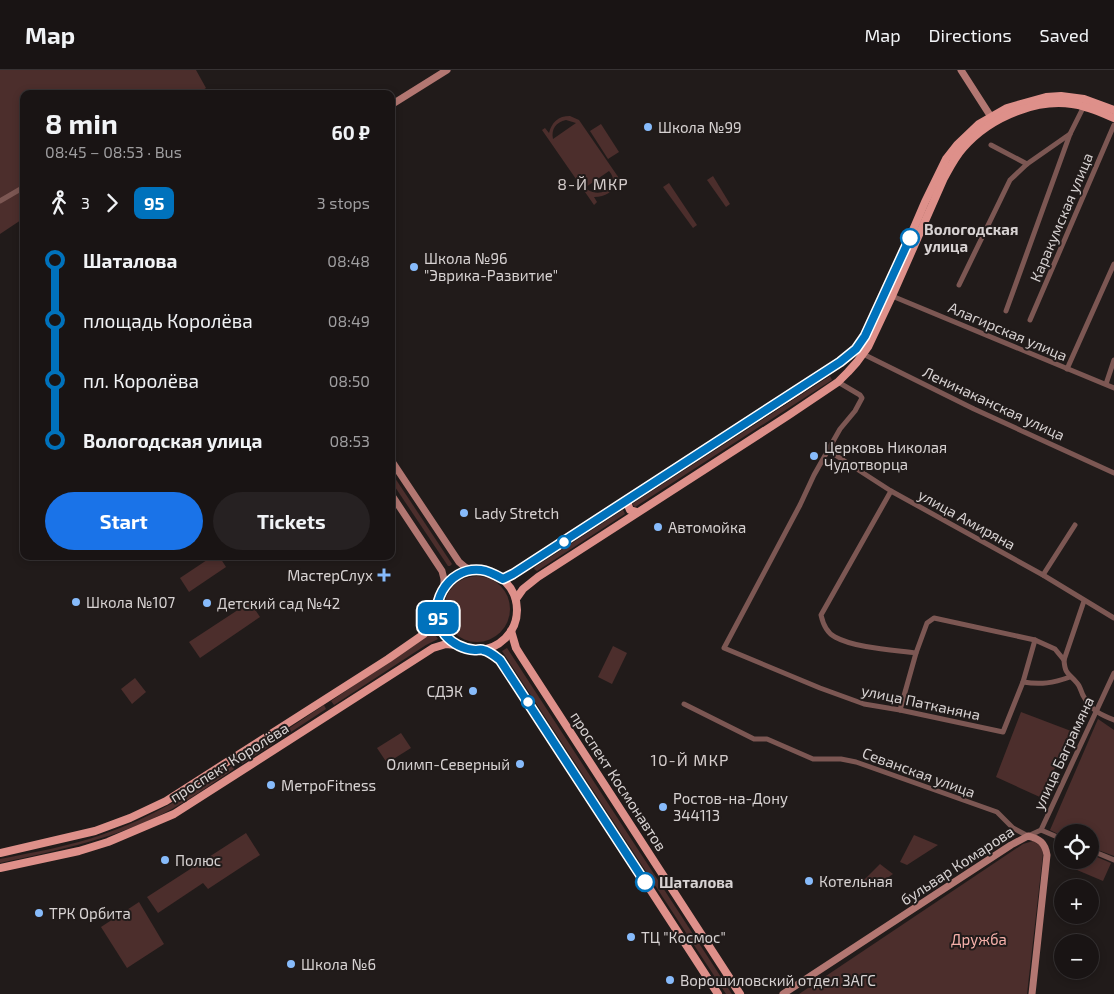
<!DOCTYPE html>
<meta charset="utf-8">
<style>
:root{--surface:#191414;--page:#262122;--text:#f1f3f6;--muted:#9f9ea0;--line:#373334;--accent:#1a73e8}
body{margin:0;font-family:"Exo 2",sans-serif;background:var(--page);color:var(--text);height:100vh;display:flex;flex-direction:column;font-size:19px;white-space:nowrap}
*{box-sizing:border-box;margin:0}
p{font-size:16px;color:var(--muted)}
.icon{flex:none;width:28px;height:28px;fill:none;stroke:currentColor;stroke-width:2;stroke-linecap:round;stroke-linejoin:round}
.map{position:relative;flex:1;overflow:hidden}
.details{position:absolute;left:20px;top:20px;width:375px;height:470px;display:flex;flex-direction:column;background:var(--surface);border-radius:10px;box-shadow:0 2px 8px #0003,0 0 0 1px var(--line)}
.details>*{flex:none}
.badge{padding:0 10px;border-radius:8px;font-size:18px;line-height:32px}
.buttons{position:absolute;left:1054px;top:754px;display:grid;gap:10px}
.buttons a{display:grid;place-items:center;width:45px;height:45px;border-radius:50%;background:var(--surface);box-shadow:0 2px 8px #0003,0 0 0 1px var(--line);font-size:25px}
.map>.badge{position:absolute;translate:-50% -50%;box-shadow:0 0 0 2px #fff}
.legs{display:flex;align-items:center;gap:8px;height:55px;padding:0 25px;font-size:16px}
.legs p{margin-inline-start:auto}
.headline{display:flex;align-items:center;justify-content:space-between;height:85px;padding:0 25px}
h1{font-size:28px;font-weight:700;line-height:38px}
.button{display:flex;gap:10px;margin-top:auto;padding:10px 25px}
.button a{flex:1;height:58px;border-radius:30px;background:var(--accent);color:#fff;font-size:20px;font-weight:700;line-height:58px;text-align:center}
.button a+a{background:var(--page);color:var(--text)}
ul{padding:0 25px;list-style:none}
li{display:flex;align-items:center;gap:18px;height:60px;font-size:19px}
li i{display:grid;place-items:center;width:8px;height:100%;margin:0 6px;background:currentColor}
li i::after{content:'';width:12px;height:12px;margin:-6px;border:4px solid;border-radius:50%;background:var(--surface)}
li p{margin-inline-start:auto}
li:first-child i{background:linear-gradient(#0000 50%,currentColor 0)}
li:last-child i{background:linear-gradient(currentColor 50%,#0000 0)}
header{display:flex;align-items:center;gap:30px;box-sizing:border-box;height:70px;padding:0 25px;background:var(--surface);border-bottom:1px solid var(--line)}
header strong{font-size:24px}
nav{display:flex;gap:28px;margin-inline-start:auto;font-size:18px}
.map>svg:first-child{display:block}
.green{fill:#4c2e2c;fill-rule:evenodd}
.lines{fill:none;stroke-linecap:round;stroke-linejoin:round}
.street{stroke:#7c5753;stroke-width:5}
.secondary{stroke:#b37772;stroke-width:7}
.primary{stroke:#de908a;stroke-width:8}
.line-1-casing{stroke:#fff;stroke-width:11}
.line-1{stroke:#0072bc;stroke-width:8}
.poi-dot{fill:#87bbfb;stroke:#211b1a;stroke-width:2}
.stop-1-dot{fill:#fff;stroke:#0072bc;stroke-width:2.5}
.labels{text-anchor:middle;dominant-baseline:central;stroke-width:4;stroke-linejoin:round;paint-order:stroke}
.poi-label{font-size:15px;fill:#d7d2d2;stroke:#211b1a;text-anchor:start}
.street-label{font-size:15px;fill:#d7d2d2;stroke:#211b1a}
.stop-label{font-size:15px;font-weight:bold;fill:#d7d2d2;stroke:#211b1a;text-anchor:start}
.park-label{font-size:15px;fill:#f7b1ab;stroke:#211b1a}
.neighbourhood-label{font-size:16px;letter-spacing:1px;fill:#d4cccb;stroke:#211b1a}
</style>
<header>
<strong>Map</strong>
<nav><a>Map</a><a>Directions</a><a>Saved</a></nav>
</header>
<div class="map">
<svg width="1114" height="924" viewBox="0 0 1114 924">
<rect width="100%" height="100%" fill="#211b1a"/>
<g class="green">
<path d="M0,0h196l10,18 -9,6h-173v124l-24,16z"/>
<path d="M570,46l9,4 44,64 -3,2 -4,-5c-3,11 -10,16 -22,16l3,5 -3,3 -52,-75 3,-2 4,5c3,-11 9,-17 21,-17zM566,50l10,3 -23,16c-2,-10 3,-17 13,-19zM609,101c12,13 -6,28 -21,19l-2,-3z"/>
<path d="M601,54l18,28 -11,7 -18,-28z"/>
<path d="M713,106l17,28 -4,3 -19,-27z"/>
<path d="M669,113l28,42 -4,3 -30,-41z"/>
<path d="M830,306l2,4 -197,127 -3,-3z"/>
<path d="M391,402l61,92 -2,2h-2l-57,-85z"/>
<path d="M623,440l2,4 -88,57 -3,-2 1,-2z"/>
<path d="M213,486h6l7,11 -37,25 -9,-14z"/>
<circle cx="477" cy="539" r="33"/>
<path d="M250,532l10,15 -60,41 -11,-16z"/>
<path d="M433,562l5,7 -12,6 -92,60 -3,-4z"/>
<path d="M613,576l14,7 -15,31 -14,-7z"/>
<path d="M507,578l225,346h-6l-224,-343z"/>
<path d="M135,608l11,14 -14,12 -11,-15z"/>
<path d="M324,635l2,4 -84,55 -2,-3z"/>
<path d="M1021,642l50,19 -29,67 -46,-21z"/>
<path d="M1098,649l16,11v126l-24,-9v-15h-28v4l-12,-6z"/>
<path d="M401,663l10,15 -24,15 -10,-15z"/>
<path d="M232,696l2,3c-20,13 -40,28 -62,40 -53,29 -113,41 -172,54v-4c35,-7 71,-13 104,-25 47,-16 87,-41 128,-68z"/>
<path d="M246,763l14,22 -52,34 -5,-6 -45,30 -11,-16z"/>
<path d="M914,765l24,10 -31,20 -7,-3z"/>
<path d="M1033,771l9,6 1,7 -16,140h-228l224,-150z"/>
<path d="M1090,784l21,9 -8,18 -33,-14 3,-7h17z"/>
<path d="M880,794l13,10 -23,16 -7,-9z"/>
<path d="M139,832l25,42 -37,24 -26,-41z"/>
</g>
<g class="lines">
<g class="street">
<path d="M991,75l36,19"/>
<path d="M0,131l24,-14"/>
<path d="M959,215l51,-105 17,-16 43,-30"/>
<path d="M892,226l222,92"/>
<path d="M1006,241l64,-177 14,-28"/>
<path d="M1030,250l84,-195"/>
<path d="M863,284l111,55 140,64"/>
<path d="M1067,299l47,-105"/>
<path d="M838,312l22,13 2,3 -7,13 -15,18 -26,46 -14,30 -76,143 96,40 44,16 36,6 103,22 20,-50 12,-42"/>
<path d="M1106,314l8,-24"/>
<path d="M829,381l62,40 152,84 71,43"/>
<path d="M891,421l-70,124c2,9 6,18 14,22 20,11 58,13 81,16"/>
<path d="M1043,505l32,-50"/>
<path d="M1084,531l-20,59c1,15 5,13 13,23 4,4 4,10 7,14 7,13 17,18 30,23"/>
<path d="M1023,612c18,3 30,1 47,-5"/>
<path d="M684,634l70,35h13l46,20h28l15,3 141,50 16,16 15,8 13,-6 73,-157"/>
<path d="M900,640l16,-57 11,-30 7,-5 101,22 20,9 9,11"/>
<path d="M1041,760l21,9"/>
<path d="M1090,780l24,10"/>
</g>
<g class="secondary">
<path d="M961,0l32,50"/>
<path d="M391,35l56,-35"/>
<path d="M391,390l68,102 6,5 7,3"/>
<path d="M391,424l51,77 2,8v8"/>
<path d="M783,924l228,-149 17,-9c12,3 17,7 19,19l-15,139"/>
</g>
<g class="primary">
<path d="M628,429v6l2,5 7,2"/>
<circle cx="477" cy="540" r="40"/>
<path d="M503,509l10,-4 115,-76 173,-110 39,-27 16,-13 9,-13 21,-43 39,-91 21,-43 11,-14 22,-21 28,-16 39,-11 15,-1 23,3 30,11"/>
<path d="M516,529l7,-10 15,-12 251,-162 49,-33 10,-10 9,-10 11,-15 24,-51 52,-118c6,-11 11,-21 19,-30 28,-32 80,-54 122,-41 10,2 19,7 29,11"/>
<path d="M511,561l5,17 5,8 219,338"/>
<path d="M484,580l16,10 9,12 209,322"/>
<path d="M0,783l95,-22 35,-13 36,-17 222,-142 36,-25 10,-14 3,-11"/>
<path d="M0,798l79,-17 29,-9 66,-28 259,-166 13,-4 10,1"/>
</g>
</g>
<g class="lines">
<g class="line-1-casing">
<path id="line-1" d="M645,812l-145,-222c-5,-4 -11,-9 -17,-10 -2,-1 -5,0 -8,0 -12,-1 -22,-6 -30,-15 -21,-27 2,-69 36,-65 8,1 15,5 22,9l10,-5 327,-212 16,-13 9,-13 45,-98"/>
</g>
<use href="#line-1" class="line-1"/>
</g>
<g class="poi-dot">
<circle cx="648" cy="57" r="5"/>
<circle cx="414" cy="197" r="5"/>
<circle cx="814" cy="386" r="5"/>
<circle cx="464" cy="443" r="5"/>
<circle cx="658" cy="457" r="5"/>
<path d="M381.5 497.5h5v5h5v5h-5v5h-5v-5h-5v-5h5z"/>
<circle cx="76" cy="532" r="5"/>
<circle cx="207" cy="533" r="5"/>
<circle cx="473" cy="621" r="5"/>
<circle cx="520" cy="694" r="5"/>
<circle cx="271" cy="715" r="5"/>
<circle cx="663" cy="737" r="5"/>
<circle cx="165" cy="790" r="5"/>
<circle cx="809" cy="811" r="5"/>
<circle cx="39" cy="843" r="5"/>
<circle cx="631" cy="867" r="5"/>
<circle cx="291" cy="894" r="5"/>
<circle cx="670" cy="910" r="5"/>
</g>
<g class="stop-1-dot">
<circle cx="910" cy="168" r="9"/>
<circle cx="564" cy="472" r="6"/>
<circle cx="528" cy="632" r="6"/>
<circle cx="645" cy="812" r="9"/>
</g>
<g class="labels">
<g class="poi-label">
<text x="658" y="57">Школа №99</text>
<text x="424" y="188">Школа №96<tspan x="424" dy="17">"Эврика-Развитие"</tspan></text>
<text x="824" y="377">Церковь Николая<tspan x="824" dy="17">Чудотворца</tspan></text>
<text x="474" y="443">Lady Stretch</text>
<text x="668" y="457">Автомойка</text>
<text x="373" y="505" text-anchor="end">МастерСлух</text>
<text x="86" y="532">Школа №107</text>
<text x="217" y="533">Детский сад №42</text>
<text x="463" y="621" text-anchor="end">СДЭК</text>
<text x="510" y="694" text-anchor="end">Олимп-Северный</text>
<text x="281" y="715">МетроFitness</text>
<text x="673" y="728">Ростов-на-Дону<tspan x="673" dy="17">344113</tspan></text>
<text x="175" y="790">Полюс</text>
<text x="819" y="811">Котельная</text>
<text x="49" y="843">ТРК Орбита</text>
<text x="641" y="867">ТЦ "Космос"</text>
<text x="301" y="894">Школа №6</text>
<text x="680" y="910">Ворошиловский отдел ЗАГС</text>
</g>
<g class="street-label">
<text transform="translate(1061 147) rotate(-67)">Каракумская улица</text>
<text transform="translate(1008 261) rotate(23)">Алагирская улица</text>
<text transform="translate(994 333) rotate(25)">Ленинаканская улица</text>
<text transform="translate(967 449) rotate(29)">улица Амиряна</text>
<text transform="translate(921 632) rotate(12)">улица Патканяна</text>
<text transform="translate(1063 683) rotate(-65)">улица Баграмяна</text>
<text transform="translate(229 692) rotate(-32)">проспект Королёва</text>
<text transform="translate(919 702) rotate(20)">Севанская улица</text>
<text transform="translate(619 711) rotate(57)">проспект Космонавтов</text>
<text transform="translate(957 795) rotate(-33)">бульвар Комарова</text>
</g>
<g class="stop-label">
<text x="924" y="159">Вологодская<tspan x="924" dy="17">улица</tspan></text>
<text x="659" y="812">Шаталова</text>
</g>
<g class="park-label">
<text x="979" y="869">Дружба</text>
</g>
<g class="neighbourhood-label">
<text x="593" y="113">8-Й МКР</text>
<text x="690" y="689">10-Й МКР</text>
</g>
</g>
</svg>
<div class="buttons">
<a><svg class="icon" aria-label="locate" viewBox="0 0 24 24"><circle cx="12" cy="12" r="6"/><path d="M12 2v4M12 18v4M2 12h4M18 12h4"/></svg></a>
<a>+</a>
<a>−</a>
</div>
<b class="badge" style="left:438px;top:548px;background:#0072bc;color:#fff">95</b>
<section class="details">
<div class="headline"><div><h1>8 min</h1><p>08:45 – 08:53 · Bus</p></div><b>60 ₽</b></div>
<div class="legs"><svg class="icon" aria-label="walk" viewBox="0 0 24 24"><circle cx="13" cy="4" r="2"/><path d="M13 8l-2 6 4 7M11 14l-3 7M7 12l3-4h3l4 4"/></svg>3<svg class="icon" aria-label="forward" viewBox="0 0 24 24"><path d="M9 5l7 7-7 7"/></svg><b class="badge" style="background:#0072bc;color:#fff">95</b><p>3 stops</p></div>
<ul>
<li><i style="color:#0072bc"></i><b>Шаталова</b><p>08:48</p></li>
<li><i style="color:#0072bc"></i><span>площадь Королёва</span><p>08:49</p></li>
<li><i style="color:#0072bc"></i><span>пл. Королёва</span><p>08:50</p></li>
<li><i style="color:#0072bc"></i><b>Вологодская улица</b><p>08:53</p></li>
</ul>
<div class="button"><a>Start</a><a>Tickets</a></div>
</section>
</div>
